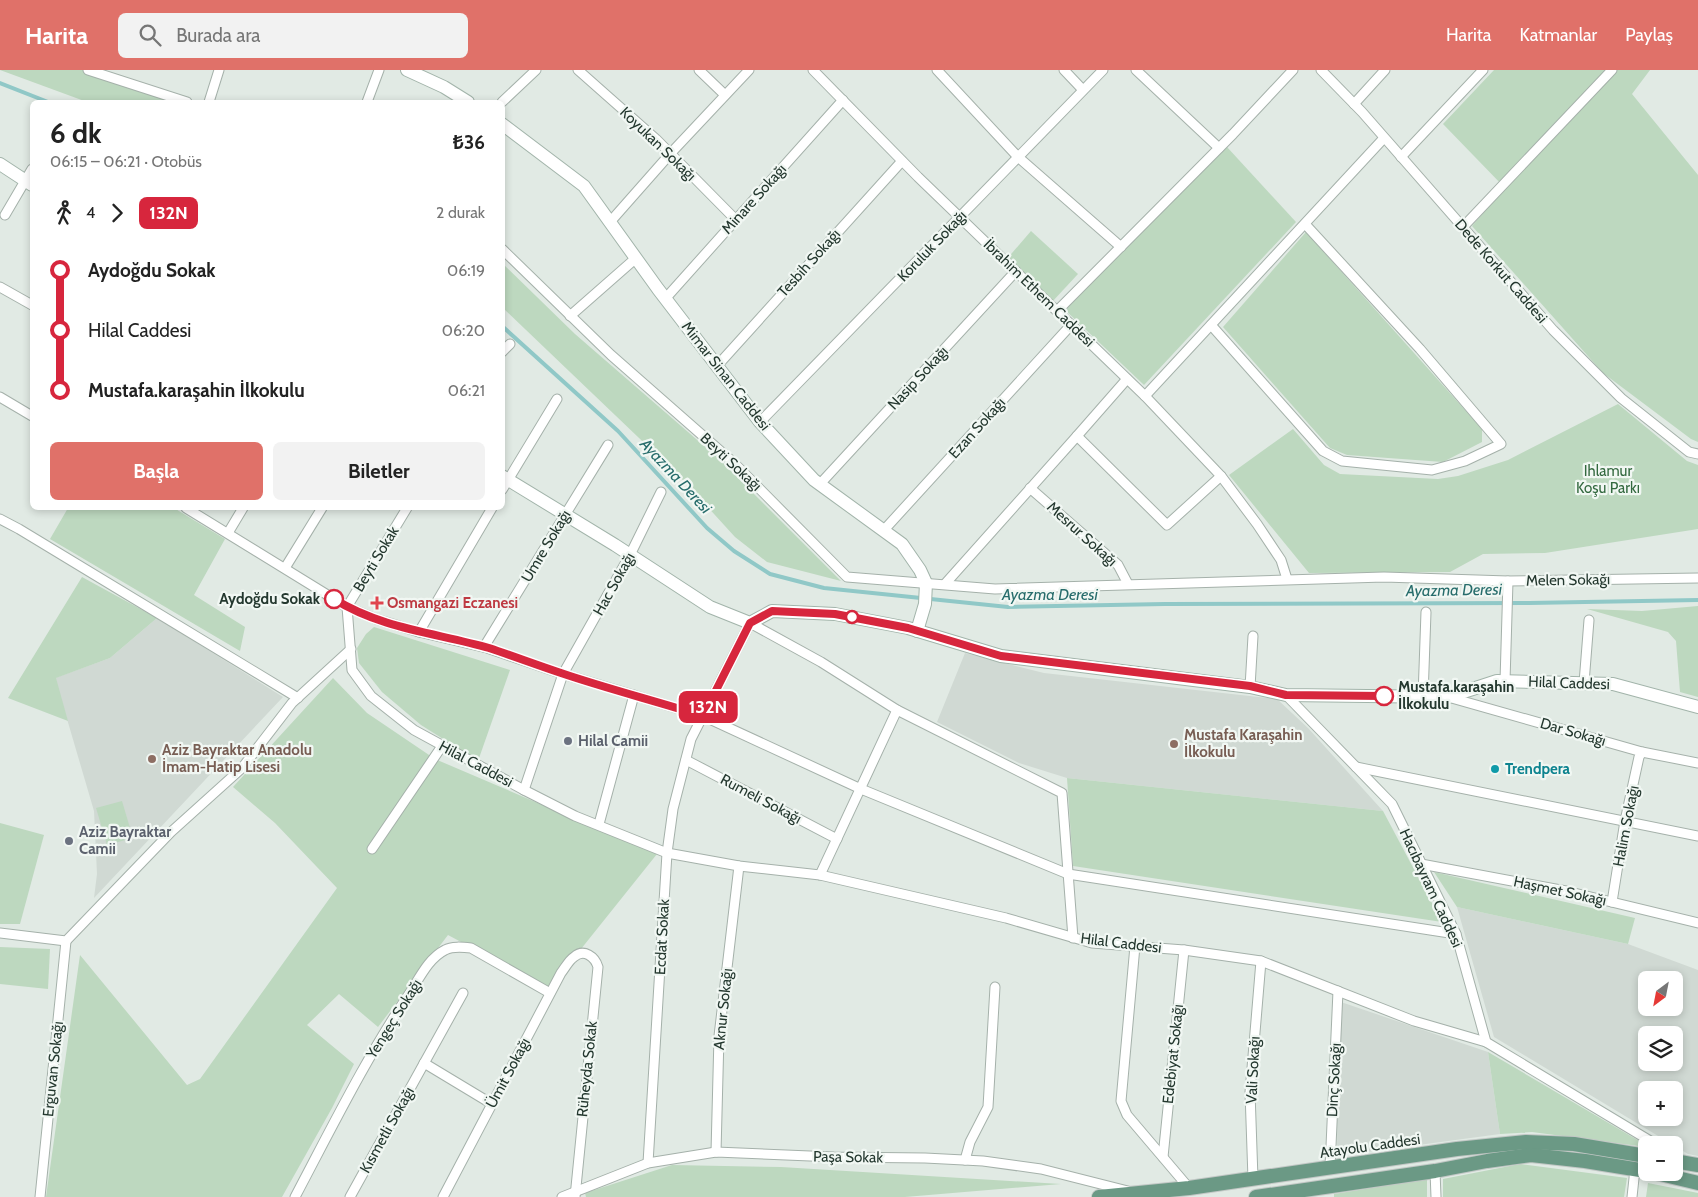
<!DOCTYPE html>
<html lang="tr">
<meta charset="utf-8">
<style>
:root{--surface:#fff;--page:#f2f2f2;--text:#222;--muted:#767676;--accent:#e07169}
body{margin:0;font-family:Cabin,sans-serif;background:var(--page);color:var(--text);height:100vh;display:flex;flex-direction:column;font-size:19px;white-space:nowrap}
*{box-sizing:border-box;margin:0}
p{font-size:16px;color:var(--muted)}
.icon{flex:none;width:28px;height:28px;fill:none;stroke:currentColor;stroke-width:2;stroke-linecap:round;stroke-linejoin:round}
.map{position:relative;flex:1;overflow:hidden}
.sheet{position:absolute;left:30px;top:30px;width:475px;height:410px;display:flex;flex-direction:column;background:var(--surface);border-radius:8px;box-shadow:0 2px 8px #0003}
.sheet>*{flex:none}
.badge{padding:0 10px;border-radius:8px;font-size:18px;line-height:32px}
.needle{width:32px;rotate:212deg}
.controls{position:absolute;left:1638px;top:901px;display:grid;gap:10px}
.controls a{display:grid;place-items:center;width:45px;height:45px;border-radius:8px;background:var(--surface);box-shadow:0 2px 8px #0003;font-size:25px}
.map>.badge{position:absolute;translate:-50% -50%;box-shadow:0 0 0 2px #fff}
.legs{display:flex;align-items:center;gap:8px;height:55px;padding:0 20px;font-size:16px}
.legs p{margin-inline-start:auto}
.headline{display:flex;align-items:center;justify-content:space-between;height:85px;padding:0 20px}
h1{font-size:28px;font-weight:700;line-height:38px}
.button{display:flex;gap:10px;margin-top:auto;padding:10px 20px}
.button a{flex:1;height:58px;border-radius:8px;background:var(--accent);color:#fff;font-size:20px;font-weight:700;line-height:58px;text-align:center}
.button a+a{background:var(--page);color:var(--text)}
ul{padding:0 20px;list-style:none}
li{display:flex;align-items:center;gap:18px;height:60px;font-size:19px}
li i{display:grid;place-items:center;width:8px;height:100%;margin:0 6px;background:currentColor}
li i::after{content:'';width:12px;height:12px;margin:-6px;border:4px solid;border-radius:50%;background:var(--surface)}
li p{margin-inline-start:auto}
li:first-child i{background:linear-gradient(#0000 50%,currentColor 0)}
li:last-child i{background:linear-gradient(currentColor 50%,#0000 0)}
header{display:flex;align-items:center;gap:30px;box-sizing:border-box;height:70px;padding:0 25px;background:var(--accent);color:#fff}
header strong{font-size:24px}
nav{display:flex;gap:28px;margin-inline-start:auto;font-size:18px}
.search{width:350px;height:45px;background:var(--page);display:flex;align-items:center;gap:12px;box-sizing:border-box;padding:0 18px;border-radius:8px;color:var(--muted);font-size:19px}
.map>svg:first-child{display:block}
.built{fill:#d0d9d3;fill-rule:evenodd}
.green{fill:#bdd8bf}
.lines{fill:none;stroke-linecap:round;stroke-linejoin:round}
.stream{stroke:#90c8c7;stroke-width:4}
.street-casing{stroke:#a5b1aa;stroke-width:11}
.secondary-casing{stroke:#a2b4aa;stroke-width:14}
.primary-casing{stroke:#c2c7c5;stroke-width:16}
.street{stroke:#fff;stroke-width:9}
.secondary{stroke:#fff;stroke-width:12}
.primary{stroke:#6b9985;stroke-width:14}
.line-1-casing{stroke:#fff;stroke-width:11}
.line-1{stroke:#d7263d;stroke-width:8}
.stop-1-dot{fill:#fff;stroke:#d7263d;stroke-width:2.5}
.health-dot{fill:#e0444e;stroke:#f1f7f3;stroke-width:2}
.worship-dot{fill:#6b7280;stroke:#f1f7f3;stroke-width:2}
.education-dot{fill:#8d6e63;stroke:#f1f7f3;stroke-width:2}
.culture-dot{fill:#0f9aa8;stroke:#f1f7f3;stroke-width:2}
.labels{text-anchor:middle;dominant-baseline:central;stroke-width:4.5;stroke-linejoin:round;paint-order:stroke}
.street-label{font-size:15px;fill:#24382f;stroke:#f1f7f3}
.park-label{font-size:15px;fill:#33693f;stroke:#f1f7f3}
.stop-label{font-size:15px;font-weight:bold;fill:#24382f;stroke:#f1f7f3;text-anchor:end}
.health-label{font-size:15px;font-weight:bold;fill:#be3a42;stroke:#f1f7f3;text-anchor:start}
.education-label{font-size:15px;font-weight:bold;fill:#785e54;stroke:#f1f7f3;text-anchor:start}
.worship-label{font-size:15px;font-weight:bold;fill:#5b616d;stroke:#f1f7f3;text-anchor:start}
.culture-label{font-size:15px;font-weight:bold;fill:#0d838f;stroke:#f1f7f3;text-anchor:start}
.water-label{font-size:16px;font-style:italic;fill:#266c6b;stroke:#f1f7f3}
</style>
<header>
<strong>Harita</strong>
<div class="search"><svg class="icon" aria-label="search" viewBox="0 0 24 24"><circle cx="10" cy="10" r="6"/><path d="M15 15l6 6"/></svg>Burada ara</div>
<nav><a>Harita</a><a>Katmanlar</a><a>Paylaş</a></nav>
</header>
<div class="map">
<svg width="1698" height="1127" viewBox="0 0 1698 1127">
<rect width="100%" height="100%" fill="#e1eae4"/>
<g class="built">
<path d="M157,548l126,79 -189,201 3,-24 -3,-63 -39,-133 55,-20z"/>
<path d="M965,583l79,20 233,26 31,29 75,83 -316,-33 -48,-15 -82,-41z"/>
<path d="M1457,837l171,37 70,26v186l-10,-2 -194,-117zM1646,910h28v28h-28zM1646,965h28v27h-28zM1646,1020h28v28h-28z"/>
<path d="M1338,931l150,51 12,82 -163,22z"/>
</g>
<g class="green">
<path d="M0,0h83l104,32h-100z"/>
<path d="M1494,0h156l-18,24 66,81v267l-7,-3 -88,-66 -131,-147 33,-38 -62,-64z"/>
<path d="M1227,77l69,75 -152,163 -80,-76z"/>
<path d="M1031,161l47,43 -26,28 -46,-42z"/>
<path d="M1306,162l176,197v13l-39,20 -96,-7 -17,-7 -107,-121z"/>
<path d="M503,194l72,70 143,124 123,123 -74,-19 -32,-25 -51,-56 -181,-173z"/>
<path d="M1618,334l69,57 11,4v64l-153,24 -62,1 -33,18 -141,1 -80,-98 64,-46 31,36 16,9 98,5 20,-3 50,-16z"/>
<path d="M68,438h106l51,31 -31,56 51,32 -5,24 -190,-112z"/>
<path d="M82,507l75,41 -47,40 -54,20 12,43 -60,-23z"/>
<path d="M1698,536v91l-18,-5 -4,-51 -8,-9 -81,-23 55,2z"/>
<path d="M374,557l136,43 -32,91 -57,-36 -39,-33 -23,-29 -2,-15 9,-14z"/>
<path d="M333,608l34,35 68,46 222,95 -108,135 -101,-54 -70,92 -39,-33 -32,31 47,39 -22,44 -50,89h-236l34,-242 107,130 13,-6 137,-191 -62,-65 -42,-36z"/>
<path d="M1067,708l316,33 59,111 -369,-56z"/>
<path d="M122,731l11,37 -26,7 -11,-37z"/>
<path d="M0,753l44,12 -24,89h-20z"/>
<path d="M1434,802l201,46 -7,26 -171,-37z"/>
<path d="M0,877l50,2 -2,40 -48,-5z"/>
<path d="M1488,982l158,93v2l-114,-15 -32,2z"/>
<path d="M1520,1094l107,14 -3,19h-181v-18z"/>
<path d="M672,1095l109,2 280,17 -156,13h-319l-1,-4z"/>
<path d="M1427,1109v18h-93v-3z"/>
<path d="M1648,1113l50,10v4h-52z"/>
</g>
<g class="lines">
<g class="stream">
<path d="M0,13l48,19"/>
<path d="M502,256l116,105 89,97 27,23 36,23 54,14 184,19 157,-3 364,-1 169,-3"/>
</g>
<g class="street-casing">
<g id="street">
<path d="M88,0l99,32"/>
<path d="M578,0l78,69 80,81"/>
<path d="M699,0l26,25"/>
<path d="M813,0l105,107 227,219 76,80 36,48 24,36 6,19"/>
<path d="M937,0l81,87 103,90"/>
<path d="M1064,0l19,20"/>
<path d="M1136,0l83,78"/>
<path d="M1321,0l41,42 191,218 68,68 68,54 9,2"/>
<path d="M209,32l10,-32"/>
<path d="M367,32l12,-32"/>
<path d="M502,32l34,-32"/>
<path d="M1354,34l31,-34"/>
<path d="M1401,87l82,-87"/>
<path d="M5,145l27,-46"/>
<path d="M610,152l60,-68 79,-84"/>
<path d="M1463,157l149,-157"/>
<path d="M502,179l109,106 124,109 112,113 148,12 389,-12 124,4 190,-3"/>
<path d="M0,217l32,18"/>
<path d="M665,229l178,-199"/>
<path d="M1057,241l176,-177 60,-64"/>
<path d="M570,246l66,-58"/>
<path d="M1211,255l112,126 19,10 90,9 33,-9 36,-17 -81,-95 -115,-125"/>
<path d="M502,282l8,-8"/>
<path d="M717,296l185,-205"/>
<path d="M1145,326l239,-258"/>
<path d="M0,327l32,19"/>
<path d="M760,352l343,-352"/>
<path d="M1077,366l50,-57"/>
<path d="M820,414l196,-213"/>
<path d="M1030,418l88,77 10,19"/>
<path d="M502,420l55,-91"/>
<path d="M186,438l161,99 29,12 43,13 68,16 76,26 140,42 158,73 207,85 388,60"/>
<path d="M407,438l-60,99 5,63 19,26 43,34 110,60 51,26 92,37 72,13 81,9 186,43 86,25 92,7 77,11 153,60 72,21"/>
<path d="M0,449l19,10 279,169"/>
<path d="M884,460l187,-205"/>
<path d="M228,463l15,-25"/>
<path d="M285,498l37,-60"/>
<path d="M945,514l132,-148 90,89 54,-49"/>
<path d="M419,562l73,-124"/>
<path d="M484,577l124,-202"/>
<path d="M1505,611l3,-100"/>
<path d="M1584,613l5,-63"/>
<path d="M1250,617l3,-51"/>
<path d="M1286,625l106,109 64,130 30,108 171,103"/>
<path d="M1423,627l3,-85"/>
<path d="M1448,627l194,55 56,11"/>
<path d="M686,690l151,79"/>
<path d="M1356,697l342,69"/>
<path d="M524,720l39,-116 67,-119 31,-63"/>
<path d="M599,754l35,-129"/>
<path d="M372,779l70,-103"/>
<path d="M1421,794l145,27 132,32"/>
<path d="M820,805l77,-165"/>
<path d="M1612,832l13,-81 14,-64 3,-5"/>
<path d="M0,863l66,8 105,-109 71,-64 50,-65 59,-54"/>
<path d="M1135,876l-14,155 6,14 62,73"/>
<path d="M424,993l68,41"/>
<path d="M716,1082l3,-116 20,-170"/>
<path d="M1163,1087l21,-207"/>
<path d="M965,1090l5,-18 18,-35 7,-120"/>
<path d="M648,1093l19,-310 6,-44 18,-70 59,-116 71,39 76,48 165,83 11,145"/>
<path d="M1330,1098l8,-177"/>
<path d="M1435,1101l1,26"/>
<path d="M1253,1109l-3,-87 11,-131"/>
<path d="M40,1127l26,-256"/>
<path d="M295,1127c37,-70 72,-141 116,-206 9,-14 18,-33 34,-41 7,-4 17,-3 26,-2l79,45"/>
<path d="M350,1127l113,-204"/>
<path d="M443,1127l118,-224c4,-5 8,-13 13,-16 10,-9 21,0 24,10l-23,230"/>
<path d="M562,1127l86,-34 68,-11 118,5 91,1 58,3 58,8 87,22"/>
<path d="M1632,1127l3,-28"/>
</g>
</g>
<g class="secondary-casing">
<g id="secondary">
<path d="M407,0l37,17 24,15"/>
<path d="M502,54l82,62 74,103 102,133 54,58 88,64 18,26 6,13 -1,21 -8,27"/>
<path d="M0,94l32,21"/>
<path d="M502,406l113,69 95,62 40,16 22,-12 63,3 73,14 93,28 249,31 36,8 162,2 49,-16 116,3 85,23"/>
</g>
</g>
<g class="primary-casing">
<g id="primary">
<path d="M1674,1091l24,4"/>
<path d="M1652,1102l46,11"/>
<path d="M1099,1127l90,-9 268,-39 69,-7 48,2 72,12"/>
<path d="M1256,1127l179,-26 52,-10 44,-6 54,6 61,10"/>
</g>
</g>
<use href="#street" class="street"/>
<use href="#secondary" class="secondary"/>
<use href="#primary" class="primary"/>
</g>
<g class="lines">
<g class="line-1-casing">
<path id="line-1" d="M334,529c48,30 103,34 155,49 24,8 48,17 72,25 47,16 95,28 142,43l47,-93 22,-12 63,3 73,14 93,28 249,30 36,9 98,1"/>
</g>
<use href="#line-1" class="line-1"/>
</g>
<g class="stop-1-dot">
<circle cx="334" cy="529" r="9"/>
<circle cx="852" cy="547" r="6"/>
<circle cx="1384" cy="626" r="9"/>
</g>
<path class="health-dot" d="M374.5 525.5h5v5h5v5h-5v5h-5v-5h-5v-5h5z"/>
<g class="worship-dot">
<circle cx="568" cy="671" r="5"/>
<circle cx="69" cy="771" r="5"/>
</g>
<g class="education-dot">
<circle cx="1174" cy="674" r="5"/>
<circle cx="152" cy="689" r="5"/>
</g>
<circle class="culture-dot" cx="1495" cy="699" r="5"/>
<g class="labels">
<g class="street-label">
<text transform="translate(658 74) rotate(44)">Koyukan Sokağı</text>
<text transform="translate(754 129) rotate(-48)">Minare Sokağı</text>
<text transform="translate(932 176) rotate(-46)">Koruluk Sokağı</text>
<text transform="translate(809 193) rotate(-48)">Tesbih Sokağı</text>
<text transform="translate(1501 201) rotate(49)">Dede Korkut Caddesi</text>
<text transform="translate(1039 223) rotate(44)">İbrahim Ethem Caddesi</text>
<text transform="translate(726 306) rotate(52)">Mimar Sinan Caddesi</text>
<text transform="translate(918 308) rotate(-47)">Nasip Sokağı</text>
<text transform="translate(977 358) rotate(-48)">Ezan Sokağı</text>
<text transform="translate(731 392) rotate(43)">Beyti Sokağı</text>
<text transform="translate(1082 464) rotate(42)">Mesrur Sokağı</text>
<text transform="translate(546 476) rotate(-59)">Umre Sokağı</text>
<text transform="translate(376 489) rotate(-59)">Beyti Sokak</text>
<text transform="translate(1568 510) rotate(-1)">Melen Sokağı</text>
<text transform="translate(614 514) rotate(-61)">Hac Sokağı</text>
<text transform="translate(1569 613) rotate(2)">Hilal Caddesi</text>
<text transform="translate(1573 662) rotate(16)">Dar Sokağı</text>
<text transform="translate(476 694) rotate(28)">Hilal Caddesi</text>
<text transform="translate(761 729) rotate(28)">Rumeli Sokağı</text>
<text transform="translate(1626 756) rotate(-79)">Halim Sokağı</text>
<text transform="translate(1431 818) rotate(65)">Hacıbayram Caddesi</text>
<text transform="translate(1560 821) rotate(12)">Haşmet Sokağı</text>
<text transform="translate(662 867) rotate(-87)">Ecdat Sokak</text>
<text transform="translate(1121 873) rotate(7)">Hilal Caddesi</text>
<text transform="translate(723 939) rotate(-84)">Aknur Sokağı</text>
<text transform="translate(394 949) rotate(-58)">Yengeç Sokağı</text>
<text transform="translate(1173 984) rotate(-84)">Edebiyat Sokağı</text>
<text transform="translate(53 999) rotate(-84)">Erguvan Sokağı</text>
<text transform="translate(587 999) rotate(-84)">Rüheyda Sokak</text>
<text transform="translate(1253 1000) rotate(-87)">Vali Sokağı</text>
<text transform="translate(508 1003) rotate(-62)">Ümit Sokağı</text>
<text transform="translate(1334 1010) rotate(-87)">Dinç Sokağı</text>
<text transform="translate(387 1060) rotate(-61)">Kısmetli Sokağı</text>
<text transform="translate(1370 1076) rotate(-8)">Atayolu Caddesi</text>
<text transform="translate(848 1087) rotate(1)">Paşa Sokak</text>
</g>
<g class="park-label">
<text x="1608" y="401">Ihlamur<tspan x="1608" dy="17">Koşu Parkı</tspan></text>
</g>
<g class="stop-label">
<text x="320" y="529">Aydoğdu Sokak</text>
<text x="1398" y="617" text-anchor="start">Mustafa.karaşahin<tspan x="1398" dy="17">İlkokulu</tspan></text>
</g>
<g class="health-label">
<text x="387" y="533">Osmangazi Eczanesi</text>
</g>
<g class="education-label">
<text x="1184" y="665">Mustafa Karaşahin<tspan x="1184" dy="17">İlkokulu</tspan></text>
<text x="162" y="680">Aziz Bayraktar Anadolu<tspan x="162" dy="17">İmam-Hatip Lisesi</tspan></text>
</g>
<g class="worship-label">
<text x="578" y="671">Hilal Camii</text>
<text x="79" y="762">Aziz Bayraktar<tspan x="79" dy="17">Camii</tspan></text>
</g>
<g class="culture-label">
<text x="1505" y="699">Trendpera</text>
</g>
<g class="water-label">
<text transform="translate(676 406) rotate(47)">Ayazma Deresi</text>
<text transform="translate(1454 520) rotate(-1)">Ayazma Deresi</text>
<text x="1050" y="524">Ayazma Deresi</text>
</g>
</g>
</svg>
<div class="controls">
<a><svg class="needle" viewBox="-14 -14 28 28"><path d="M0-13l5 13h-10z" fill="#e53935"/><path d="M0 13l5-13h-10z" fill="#767676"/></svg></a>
<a><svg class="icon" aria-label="layers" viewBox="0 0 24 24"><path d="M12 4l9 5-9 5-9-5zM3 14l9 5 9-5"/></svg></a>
<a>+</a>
<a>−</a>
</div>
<b class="badge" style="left:708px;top:637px;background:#d7263d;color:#fff">132N</b>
<section class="sheet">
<div class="headline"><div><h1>6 dk</h1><p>06:15 – 06:21 · Otobüs</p></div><b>₺36</b></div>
<div class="legs"><svg class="icon" aria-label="walk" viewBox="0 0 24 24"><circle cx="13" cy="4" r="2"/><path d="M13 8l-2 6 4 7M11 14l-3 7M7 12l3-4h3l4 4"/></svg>4<svg class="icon" aria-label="forward" viewBox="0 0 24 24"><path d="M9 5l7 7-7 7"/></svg><b class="badge" style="background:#d7263d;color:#fff">132N</b><p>2 durak</p></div>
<ul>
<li><i style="color:#d7263d"></i><b>Aydoğdu Sokak</b><p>06:19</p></li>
<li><i style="color:#d7263d"></i><span>Hilal Caddesi</span><p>06:20</p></li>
<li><i style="color:#d7263d"></i><b>Mustafa.karaşahin İlkokulu</b><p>06:21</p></li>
</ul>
<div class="button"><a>Başla</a><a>Biletler</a></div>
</section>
</div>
